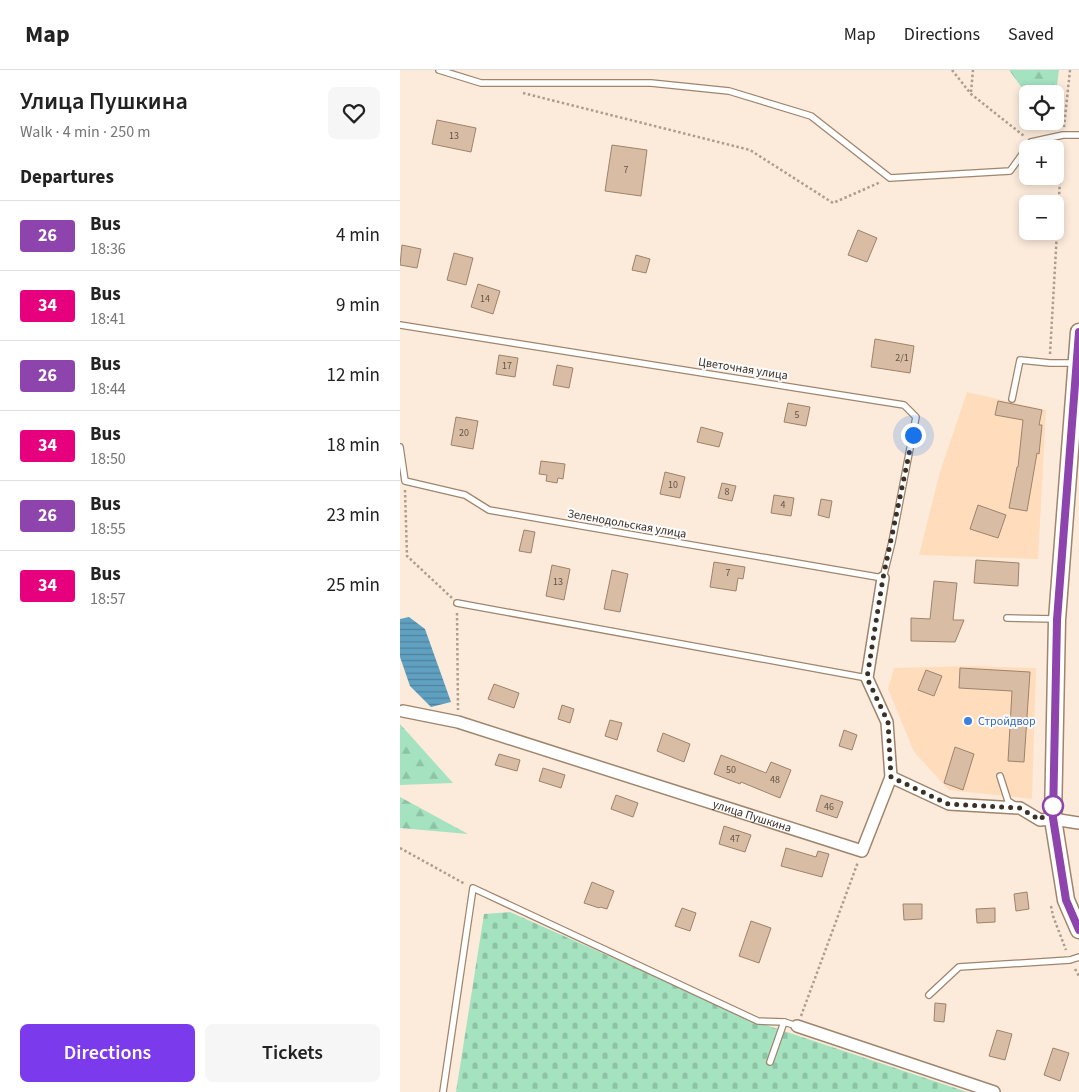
<!DOCTYPE html>
<meta charset="utf-8">
<style>
:root{--surface:#fff;--page:#f6f6f6;--text:#222;--muted:#767676;--line:#e0e0e0;--accent:#7c3aed}
body{margin:0;font-family:"Source Sans 3",sans-serif;background:var(--page);color:var(--text);height:100vh;display:flex;flex-direction:column;font-size:19px;white-space:nowrap}
*{box-sizing:border-box;margin:0}
p{font-size:16px;color:var(--muted)}
.icon{flex:none;width:28px;height:28px;fill:none;stroke:currentColor;stroke-width:2;stroke-linecap:round;stroke-linejoin:round}
.map{position:relative;flex:1;overflow:hidden}
.panel{display:flex;flex-direction:column;background:var(--surface);width:400px}
.panel>*{flex:none}
.badge{padding:0 10px;border-radius:4px;font-size:18px;line-height:32px}
.fabs{position:absolute;left:619px;top:15px;display:grid;gap:10px}
.fabs a{display:grid;place-items:center;width:45px;height:45px;border-radius:8px;background:var(--surface);box-shadow:0 2px 8px #0003;font-size:25px}
.you{position:absolute;width:25px;height:25px;margin:-12px;border:4px solid #fff;border-radius:50%;background:#1a73e8;box-shadow:0 0 0 8px #1a73e833}
.map>.badge{position:absolute;translate:-50% -50%;box-shadow:0 0 0 2px #fff}
h2{padding:0 20px;font-size:19px;line-height:45px}
.round{display:grid;place-items:center;flex:none;width:52px;height:52px;border-radius:8px;background:var(--page)}
.head{display:flex;align-items:center;justify-content:space-between;height:85px;padding:0 20px}
h1{font-size:24px;font-weight:600;line-height:38px}
.action{display:flex;gap:10px;margin-top:auto;padding:10px 20px}
.action a{flex:1;height:58px;border-radius:8px;background:var(--accent);color:#fff;font-size:20px;font-weight:600;line-height:58px;text-align:center}
.action a+a{background:var(--page);color:var(--text)}
ul{padding:0;list-style:none}
li{display:flex;align-items:center;gap:15px;height:70px;padding:0 20px;border-top:1px solid var(--line)}
li div{flex:1}
li b{display:block;font-size:19px}
li em{font-style:normal}
li .badge{min-width:55px;font-weight:700;text-align:center}
header{display:flex;align-items:center;gap:30px;box-sizing:border-box;height:70px;padding:0 25px;background:var(--surface);border-bottom:1px solid var(--line)}
header strong{font-size:24px}
nav{display:flex;gap:28px;margin-inline-start:auto;font-size:18px}
main{display:flex;flex:1;min-height:0}
.map>svg:first-child{display:block}
.built{fill:#ffdcbc}
.forest{fill:url(#forest-firs)}
.cemetery{fill:url(#cemetery-stones)}
.water{fill:url(#water-rules)}
.building{fill:#d8bca3;stroke:#9d836b}
.lines{fill:none;stroke-linecap:round;stroke-linejoin:round}
.lane-casing{stroke:#9f856c;stroke-width:8}
.street-casing{stroke:#9f856c;stroke-width:14}
.secondary-casing{stroke:#9f856c;stroke-width:19}
.path{stroke:#ac9d90;stroke-width:2.5;stroke-dasharray:2.5 2.5;stroke-linecap:butt}
.lane{stroke:#fff;stroke-width:5.5}
.street{stroke:#fff;stroke-width:11}
.secondary{stroke:#fff;stroke-width:16}
.line-casing{stroke:#fff;stroke-width:11}
.line{stroke:#8e44ad;stroke-width:8}
.walk{stroke:#3c3127;stroke-width:5;stroke-dasharray:0 9}
.shop-dot{fill:#3f7fe0;stroke:#fbfbfb;stroke-width:2}
.stop-dot{fill:#fff;stroke:#8e44ad;stroke-width:2.5}
.labels{text-anchor:middle;dominant-baseline:central;stroke-width:4;stroke-linejoin:round;paint-order:stroke}
.number-label{font-size:10px;fill:#635446}
.street-label{font-size:12px;fill:#3c3127;stroke:#fbfbfb}
.shop-label{font-size:12px;fill:#366cbe;stroke:#fbfbfb;text-anchor:start}
</style>
<header>
<strong>Map</strong>
<nav><a>Map</a><a>Directions</a><a>Saved</a></nav>
</header>
<main>
<section class="panel">
<div class="head"><div><h1>Улица Пушкина</h1><p>Walk · 4 min · 250 m</p></div><a class="round"><svg class="icon" aria-label="heart" viewBox="0 0 24 24"><path d="M12 20l-8-8c-3-5 5-10 8-4 3-6 11-1 8 4z"/></svg></a></div>
<h2>Departures</h2>
<ul>
<li><span class="badge" style="background:#8e44ad;color:#fff">26</span><div><b>Bus</b><p>18:36</p></div><em>4 min</em></li>
<li><span class="badge" style="background:#e6007e;color:#fff">34</span><div><b>Bus</b><p>18:41</p></div><em>9 min</em></li>
<li><span class="badge" style="background:#8e44ad;color:#fff">26</span><div><b>Bus</b><p>18:44</p></div><em>12 min</em></li>
<li><span class="badge" style="background:#e6007e;color:#fff">34</span><div><b>Bus</b><p>18:50</p></div><em>18 min</em></li>
<li><span class="badge" style="background:#8e44ad;color:#fff">26</span><div><b>Bus</b><p>18:55</p></div><em>23 min</em></li>
<li><span class="badge" style="background:#e6007e;color:#fff">34</span><div><b>Bus</b><p>18:57</p></div><em>25 min</em></li>
</ul>
<div class="action"><a>Directions</a><a>Tickets</a></div>
</section>
<div class="map">
<svg width="679" height="1022" viewBox="0 0 679 1022">
<defs>
<pattern id="forest-firs" width="22" height="20" patternUnits="userSpaceOnUse" patternTransform="scale(1.25)"><rect width="22" height="20" fill="#a4e2c0"/><path d="M5 1l3.5 6h-7zM16 11l3.5 6h-7z" fill="#8ec2a5"/></pattern>
<pattern id="cemetery-stones" width="16" height="16" patternUnits="userSpaceOnUse" patternTransform="scale(1.25)"><rect width="16" height="16" fill="#a4e2c0"/><path d="M2 7V4a2 2 0 0 1 4 0v3zM10 15v-3a2 2 0 0 1 4 0v3z" fill="#8ec2a5"/></pattern>
<pattern id="water-rules" width="6" height="5" patternUnits="userSpaceOnUse" patternTransform="scale(1.25)"><rect width="6" height="5" fill="#60a0c0"/><path d="M0 2.5h6" fill="none" stroke="#50839c"/></pattern>
</defs>
<rect width="100%" height="100%" fill="#fcebdb"/>
<g class="built">
<path d="M567,322l79,18 -8,149 -119,-4 21,-83z"/>
<path d="M571,596l65,2 -4,131 -83,-9 -35,-38 -26,-63 6,-21z"/>
</g>
<g class="forest">
<path d="M609,0h50l-4,30v-6l-28,1z"/>
<path d="M0,654l53,59 -53,2z"/>
<path d="M0,727l68,37 -68,-6z"/>
</g>
<path class="cemetery" d="M110,842l247,110 210,70h-511l28,-178z"/>
<path class="water" d="M9,547l16,12 26,73 -20,5 -21,-21 -10,-29v-38z"/>
<g class="building">
<path d="M37,50l39,8 -5,24 -39,-8z"/>
<path d="M212,75l35,5 -6,46 -36,-5z"/>
<path d="M458,160l19,8 -10,24 -19,-7z"/>
<path d="M2,175l19,4 -4,19 -17,-3z"/>
<path d="M54,183l19,5 -7,27 -19,-5z"/>
<path d="M236,185l14,4 -4,14 -14,-3z"/>
<path d="M78,214l22,7 -7,23 -22,-7z"/>
<path d="M475,269l39,7 -4,27 -39,-6z"/>
<path d="M99,285l19,3 -3,19 -19,-3z"/>
<path d="M157,295l16,3 -4,20 -16,-3z"/>
<path d="M598,331l44,9 -3,15h3l-3,29 -2,-1 -10,58 -18,-3 8,-41h1l5,-47 -28,-5z"/>
<path d="M388,333l22,4 -4,19 -22,-4z"/>
<path d="M56,347l22,4 -5,28 -22,-4z"/>
<path d="M301,357l22,6 -4,14 -22,-5z"/>
<path d="M141,391l24,3 -2,15 -5,-1 -1,5 -11,-2 1,-6 -8,-1z"/>
<path d="M265,402l20,5 -5,21 -20,-4z"/>
<path d="M322,413l14,3 -4,15 -14,-3z"/>
<path d="M374,425l20,3 -3,18 -20,-3z"/>
<path d="M421,429l11,2 -3,17 -11,-3z"/>
<path d="M578,435l28,10 -8,23 -28,-9z"/>
<path d="M124,460l11,2 -4,21 -12,-2z"/>
<path d="M576,490l43,3 -1,23 -44,-3z"/>
<path d="M314,492l31,5 -2,12 -5,-1 -2,13 -26,-4z"/>
<path d="M152,495l18,4 -6,31 -18,-4z"/>
<path d="M212,500l16,4 -8,38 -16,-3z"/>
<path d="M534,511l23,2 -4,37h11l-9,22 -44,-1v-23l19,1z"/>
<path d="M560,598l70,4 -6,90 -16,-1 4,-70 -53,-3z"/>
<path d="M526,600l16,6 -8,20 -16,-6z"/>
<path d="M94,614l25,9 -5,15 -26,-9z"/>
<path d="M162,635l12,4 -4,14 -12,-4z"/>
<path d="M210,650l12,3 -5,17 -12,-4z"/>
<path d="M444,660l13,5 -5,15 -13,-4z"/>
<path d="M263,663l27,11 -6,18 -27,-11z"/>
<path d="M555,677l19,7 -11,36 -19,-7z"/>
<path d="M99,684l21,6 -3,11 -22,-6z"/>
<path d="M321,685l45,18 5,-11 20,8 -11,28 -39,-16 -1,2 -26,-10z"/>
<path d="M143,698l22,7 -4,13 -22,-7z"/>
<path d="M216,725l22,8 -5,14 -22,-8z"/>
<path d="M421,725l22,7 -6,16 -21,-7z"/>
<path d="M324,756l27,9 -6,17 -26,-8z"/>
<path d="M386,778l30,9 2,-6 11,3 -7,23 -41,-11z"/>
<path d="M192,812l22,9 -7,18 -7,-2 -1,1 -15,-5z"/>
<path d="M627,822l2,17 -13,2 -2,-17z"/>
<path d="M503,834h19v15l-18,1z"/>
<path d="M282,838l14,5 -6,18 -15,-5z"/>
<path d="M595,838v14l-18,1 -1,-14z"/>
<path d="M351,851l20,7 -12,35 -20,-7z"/>
<path d="M535,933l11,1 -2,18 -10,-1z"/>
<path d="M597,960l15,4 -7,26 -16,-4z"/>
<path d="M653,978l16,5 -9,28 -16,-6z"/>
</g>
<g class="lines">
<g class="lane-casing">
<g id="lane">
<path d="M39,0l42,13h170l78,8 82,25 79,62 120,-7 21,-29 32,-7h16"/>
<path d="M0,255l504,80 12,12 -24,125 -9,36 -394,-68 -24,-15 -60,-14 -5,-34"/>
<path d="M612,329l8,-39 30,3h24"/>
<path d="M57,533l410,75"/>
<path d="M607,548l48,1"/>
<path d="M600,706l8,25 8,5"/>
<path d="M529,925l30,-28 111,-7 9,-3"/>
<path d="M370,992l14,-40 13,4"/>
<path d="M43,1022l30,-204 285,133 26,1"/>
</g>
</g>
<g class="street-casing">
<g id="street">
<path d="M483,508l-16,100 20,44 4,55"/>
<path id="s1" d="M3,641l55,11 404,129 29,-74 58,27 71,4 20,12 13,-1 26,4"/>
<path d="M397,956l197,66"/>
</g>
</g>
<g class="secondary-casing">
<path id="secondary" d="M679,262l-22,288 -4,199 13,81 13,30"/>
</g>
<g class="path">
<path d="M552,0l19,24 53,42"/>
<path d="M571,22l2,-22"/>
<path d="M123,23l227,57 83,53 48,-21"/>
<path d="M664,57l6,-57"/>
<path d="M650,284l12,-209"/>
<path d="M5,420l2,66 45,42"/>
<path d="M57,543l1,97"/>
<path d="M0,778l65,36"/>
<path d="M651,836l2,10 13,34"/>
<path d="M675,899l4,7"/>
<path d="M401,946l57,-154"/>
</g>
<use href="#lane" class="lane"/>
<use href="#street" class="street"/>
<use href="#secondary" class="secondary"/>
</g>
<g class="lines">
<g class="line-casing">
<path id="line" d="M679,262l-22,288 -4,198 13,82 13,30"/>
</g>
<use href="#line" class="line"/>
<path class="walk" d="M513,365l-30,143 -16,100 21,44 3,55 57,27 72,4 20,12 13,-14"/>
</g>
<circle class="shop-dot" cx="568" cy="651" r="5"/>
<circle class="stop-dot" cx="653" cy="736" r="10"/>
<g class="labels">
<g class="number-label">
<text x="54" y="66">13</text>
<text x="226" y="100">7</text>
<text x="85" y="229">14</text>
<text x="502" y="288">2/1</text>
<text x="107" y="296">17</text>
<text x="397" y="345">5</text>
<text x="64" y="363">20</text>
<text x="273" y="415">10</text>
<text x="327" y="422">8</text>
<text x="383" y="435">4</text>
<text x="328" y="503">7</text>
<text x="158" y="512">13</text>
<text x="331" y="700">50</text>
<text x="375" y="710">48</text>
<text x="429" y="737">46</text>
<text x="335" y="769">47</text>
</g>
<g class="street-label">
<text transform="translate(343 299) rotate(9)">Цветочная улица</text>
<text transform="translate(227 454) rotate(10)">Зеленодольская улица</text>
<text stroke="none"><textPath href="#s1" startOffset="365">улица Пушкина</textPath></text>
</g>
<g class="shop-label">
<text x="578" y="651">Стройдвор</text>
</g>
</g>
</svg>
<div class="fabs">
<a><svg class="icon" aria-label="locate" viewBox="0 0 24 24"><circle cx="12" cy="12" r="6"/><path d="M12 2v4M12 18v4M2 12h4M18 12h4"/></svg></a>
<a>+</a>
<a>−</a>
</div>
<div class="you" style="left:513px;top:365px"></div>
</div>
</main>
